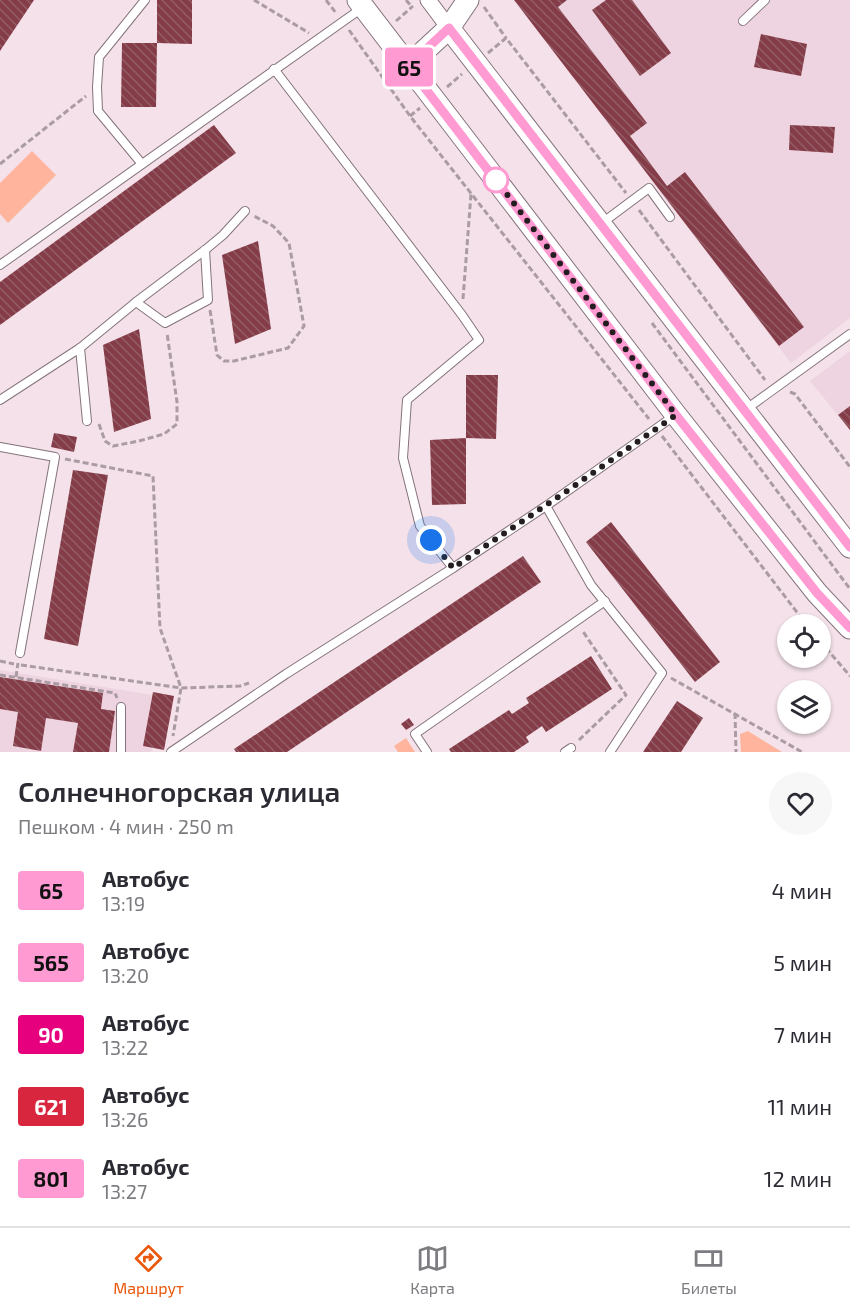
<!DOCTYPE html>
<html lang="ru">
<meta charset="utf-8">
<style>
:root{--surface:#fff;--page:#f7f7f7;--text:#2b2b33;--muted:#7c7c81;--line:#e1e1e2;--accent:#ea580c}
body{margin:0;font-family:"Exo 2",sans-serif;background:var(--page);color:var(--text);height:100vh;display:flex;flex-direction:column;font-size:22px;white-space:nowrap}
*{box-sizing:border-box;margin:0}
p{font-size:20px;color:var(--muted)}
.icon{flex:none;width:33px;height:33px;fill:none;stroke:currentColor;stroke-width:2;stroke-linecap:round;stroke-linejoin:round}
.map{position:relative;height:752px;overflow:hidden}
.details{display:flex;flex-direction:column;background:var(--surface);flex:1}
.details>*{flex:none}
.badge{padding:0 12px;border-radius:4px;font-size:21px;line-height:39px}
.fabs{position:absolute;left:777px;top:614px;display:grid;gap:12px}
.fabs a{display:grid;place-items:center;width:54px;height:54px;border-radius:50%;background:var(--surface);box-shadow:0 2px 4px #0004;font-size:30px}
.you{position:absolute;width:30px;height:30px;margin:-15px;border:4px solid #fff;border-radius:50%;background:#1a73e8;box-shadow:0 0 0 9px #1a73e833}
.map>.badge{position:absolute;translate:-50% -50%;box-shadow:0 0 0 3px #fff}
.round{display:grid;place-items:center;flex:none;width:63px;height:63px;border-radius:32px;background:var(--page)}
.overview{display:flex;align-items:center;justify-content:space-between;height:102px;padding:0 18px}
h1{font-size:28px;font-weight:600;line-height:45px}
ul{padding:0;list-style:none}
li{display:flex;align-items:center;gap:18px;height:72px;padding:0 18px}
li div{flex:1}
li b{display:block;font-size:22px}
li em{font-style:normal}
li .badge{min-width:66px;font-weight:700;text-align:center}
.dock{display:flex;justify-content:space-around;align-items:center;height:84px;border-top:2px solid var(--line);background:var(--surface);font-size:16px;color:var(--muted)}
.dock a{display:grid;justify-items:center;gap:3px}
.dock .selected{color:var(--accent)}
.map>svg:first-child{display:block}
.built{fill:#eed3e0}
.green{fill:#ffb59d}
.building{fill:url(#building-back-hatch)}
.lines{fill:none;stroke-linecap:round;stroke-linejoin:round}
.lane-casing{stroke:#84737b;stroke-width:10}
.street-casing{stroke:#84737b;stroke-width:17}
.secondary-casing{stroke:#84737b;stroke-width:23}
.path{stroke:#ab9ca3;stroke-width:3;stroke-dasharray:6 3;stroke-linecap:butt}
.lane{stroke:#fff;stroke-width:8}
.street{stroke:#fff;stroke-width:15}
.secondary{stroke:#fff;stroke-width:21}
.line-casing{stroke:#fff;stroke-width:14}
.line{stroke:#ff9ad2;stroke-width:9}
.walk{stroke:#251e21;stroke-width:6;stroke-dasharray:0 10.8}
.stop-dot{fill:#fff;stroke:#ff9ad2;stroke-width:3}
</style>
<div class="map">
<svg width="850" height="752" viewBox="0 0 850 752">
<defs>
<pattern id="building-back-hatch" width="6" height="6" patternUnits="userSpaceOnUse" patternTransform="scale(1.5)"><rect width="6" height="6" fill="#843d48"/><path d="M-1 5l2 2M0 0l6 6M5-1l2 2" fill="none" stroke="#925d65"/></pattern>
</defs>
<rect width="100%" height="100%" fill="#f4e1ea"/>
<g class="built">
<path d="M514,0h336v318l-59,45z"/>
<path d="M850,351v79l-40,-49z"/>
<path d="M0,670l152,25 -9,51 9,2 -1,4h-151z"/>
</g>
<g class="green">
<path d="M32,151l24,24 -48,48 -8,-9v-31z"/>
<path d="M748,731l34,21h-41l-1,-18z"/>
<path d="M406,738l9,14h-17l-4,-6z"/>
</g>
<g class="building">
<path d="M0,0h34l-34,51z"/>
<path d="M157,0h35v44l-35,-1z"/>
<path d="M514,0h53l-9,7 89,116 -17,13 37,50 18,-14 119,155 -25,19z"/>
<path d="M606,0h26l39,53 -31,23 -48,-66z"/>
<path d="M761,34l46,10 -6,32 -47,-9z"/>
<path d="M122,43h35l-1,64h-35z"/>
<path d="M214,125l22,28 -236,172v-43z"/>
<path d="M790,125l45,2 -2,26 -44,-3z"/>
<path d="M258,241l13,88 -36,15 -13,-89z"/>
<path d="M139,329l12,90 -37,13 -11,-87z"/>
<path d="M466,375h32l-2,64 -30,-1z"/>
<path d="M850,406v24l-12,-15z"/>
<path d="M54,433l23,4 -3,15 -23,-5z"/>
<path d="M466,438v66l-34,1 -2,-65z"/>
<path d="M73,470l35,5 -30,171 -34,-7z"/>
<path d="M611,522l109,140 -25,20 -109,-140z"/>
<path d="M523,556l18,26 -254,170h-51l-2,-3z"/>
<path d="M591,656l21,33 -66,43 -4,-6 -16,11 3,5 -15,10h-63l-2,-3 60,-39 3,4 17,-11 -3,-5z"/>
<path d="M0,677l103,16 -2,16 14,2 -6,41h-36l5,-29 -32,-5 -5,33 -28,-5 5,-34 -18,-3z"/>
<path d="M153,692l21,4 -10,54 -21,-4z"/>
<path d="M677,701l26,17 -22,34h-38z"/>
<path d="M409,718l5,7 -8,5 -5,-6z"/>
</g>
<g class="lines">
<g class="lane-casing">
<g id="lane">
<path d="M743,21l22,-21"/>
<path d="M274,69l188,246 17,25 -72,60 -4,58 17,68 33,42"/>
<path d="M142,164l-44,-53 -1,-24 2,-30 46,-57"/>
<path d="M602,223l47,-35 21,29"/>
<path d="M0,265l362,-257"/>
<path d="M136,302l29,21 43,-23 -3,-50"/>
<path d="M80,348l7,73"/>
<path d="M0,400l80,-52 56,-46 69,-52 18,-15 22,-24"/>
<path d="M745,410l105,-76"/>
<path d="M0,447l55,10 -35,196"/>
<path d="M546,506l45,79 71,88 -52,79"/>
<path d="M121,707v45"/>
<path d="M171,752l115,-78 167,-106 93,-62 128,-90"/>
<path d="M427,752l-12,-18 190,-133"/>
<path d="M565,752l6,-4"/>
</g>
</g>
<g class="street-casing">
<path id="street" d="M428,0l21,28"/>
</g>
<g class="secondary-casing">
<g id="secondary">
<path d="M358,0l318,415 141,178 33,35"/>
<path d="M449,28l401,519"/>
<path d="M408,66l41,-38 19,-28"/>
</g>
</g>
<g class="path">
<path d="M254,0l55,33"/>
<path d="M326,0l10,13"/>
<path d="M406,0l6,7"/>
<path d="M484,7l22,31"/>
<path d="M396,21l17,-15"/>
<path d="M349,30l61,86 239,303"/>
<path d="M488,53l18,-15 120,155"/>
<path d="M447,87l15,-13"/>
<path d="M410,116l10,-8"/>
<path d="M0,164l86,-68"/>
<path d="M639,210l126,170"/>
<path d="M463,299l8,-105"/>
<path d="M210,310l7,45 7,6h10l54,-13 16,-22 -15,-83 -16,-17 -19,-10"/>
<path d="M652,323l198,266"/>
<path d="M790,392l5,2 55,73"/>
<path d="M99,424l6,17 8,5 26,-5 25,-7 13,-10v-22l-10,-69"/>
<path d="M662,436l144,188"/>
<path d="M65,459l88,17 7,152 21,60 -8,48"/>
<path d="M820,641l30,35"/>
<path d="M0,661l14,3"/>
<path d="M21,665l160,23 59,-2 9,-3"/>
<path d="M0,675l115,18 2,5"/>
<path d="M16,677l2,-14"/>
<path d="M671,678l131,74"/>
<path d="M735,713l1,39"/>
<path d="M579,740l47,-45 -44,-65"/>
</g>
<use href="#lane" class="lane"/>
<use href="#street" class="street"/>
<use href="#secondary" class="secondary"/>
</g>
<g class="lines">
<g class="line-casing">
<path id="line" d="M850,547l-401,-519 -41,38 268,349 141,178 33,35"/>
</g>
<use href="#line" class="line"/>
<path class="walk" d="M431,540l22,28 111,-75 112,-78 -180,-235"/>
</g>
<circle class="stop-dot" cx="496" cy="180" r="12"/>
</svg>
<div class="fabs">
<a><svg class="icon" aria-label="locate" viewBox="0 0 24 24"><circle cx="12" cy="12" r="6"/><path d="M12 2v4M12 18v4M2 12h4M18 12h4"/></svg></a>
<a><svg class="icon" aria-label="layers" viewBox="0 0 24 24"><path d="M12 4l9 5-9 5-9-5zM3 14l9 5 9-5"/></svg></a>
</div>
<div class="you" style="left:431px;top:540px"></div>
<b class="badge" style="left:409px;top:67px;background:#ff9ad2;color:#111">65</b>
</div>
<section class="details">
<div class="overview"><div><h1>Солнечногорская улица</h1><p>Пешком · 4 мин · 250 m</p></div><a class="round"><svg class="icon" aria-label="heart" viewBox="0 0 24 24"><path d="M12 20l-8-8c-3-5 5-10 8-4 3-6 11-1 8 4z"/></svg></a></div>
<ul>
<li><span class="badge" style="background:#ff9ad2;color:#111">65</span><div><b>Автобус</b><p>13:19</p></div><em>4 мин</em></li>
<li><span class="badge" style="background:#ff9ad2;color:#111">565</span><div><b>Автобус</b><p>13:20</p></div><em>5 мин</em></li>
<li><span class="badge" style="background:#e6007e;color:#fff">90</span><div><b>Автобус</b><p>13:22</p></div><em>7 мин</em></li>
<li><span class="badge" style="background:#d7263d;color:#fff">621</span><div><b>Автобус</b><p>13:26</p></div><em>11 мин</em></li>
<li><span class="badge" style="background:#ff9ad2;color:#111">801</span><div><b>Автобус</b><p>13:27</p></div><em>12 мин</em></li>
</ul>
</section>
<nav class="dock">
<a class="selected"><svg class="icon" aria-label="directions" viewBox="0 0 24 24"><path d="M12 3l9 9-9 9-9-9zM9 14v-3h6M13 9l2 2-2 2"/></svg>Маршрут</a>
<a><svg class="icon" aria-label="map" viewBox="0 0 24 24"><path d="M3 6l6-2 6 2 6-2v14l-6 2-6-2-6 2zM9 4v14M15 6v14"/></svg>Карта</a>
<a><svg class="icon" aria-label="tickets" viewBox="0 0 24 24"><path d="M3 7h18v10H3zM15 7v10"/></svg>Билеты</a>
</nav>
